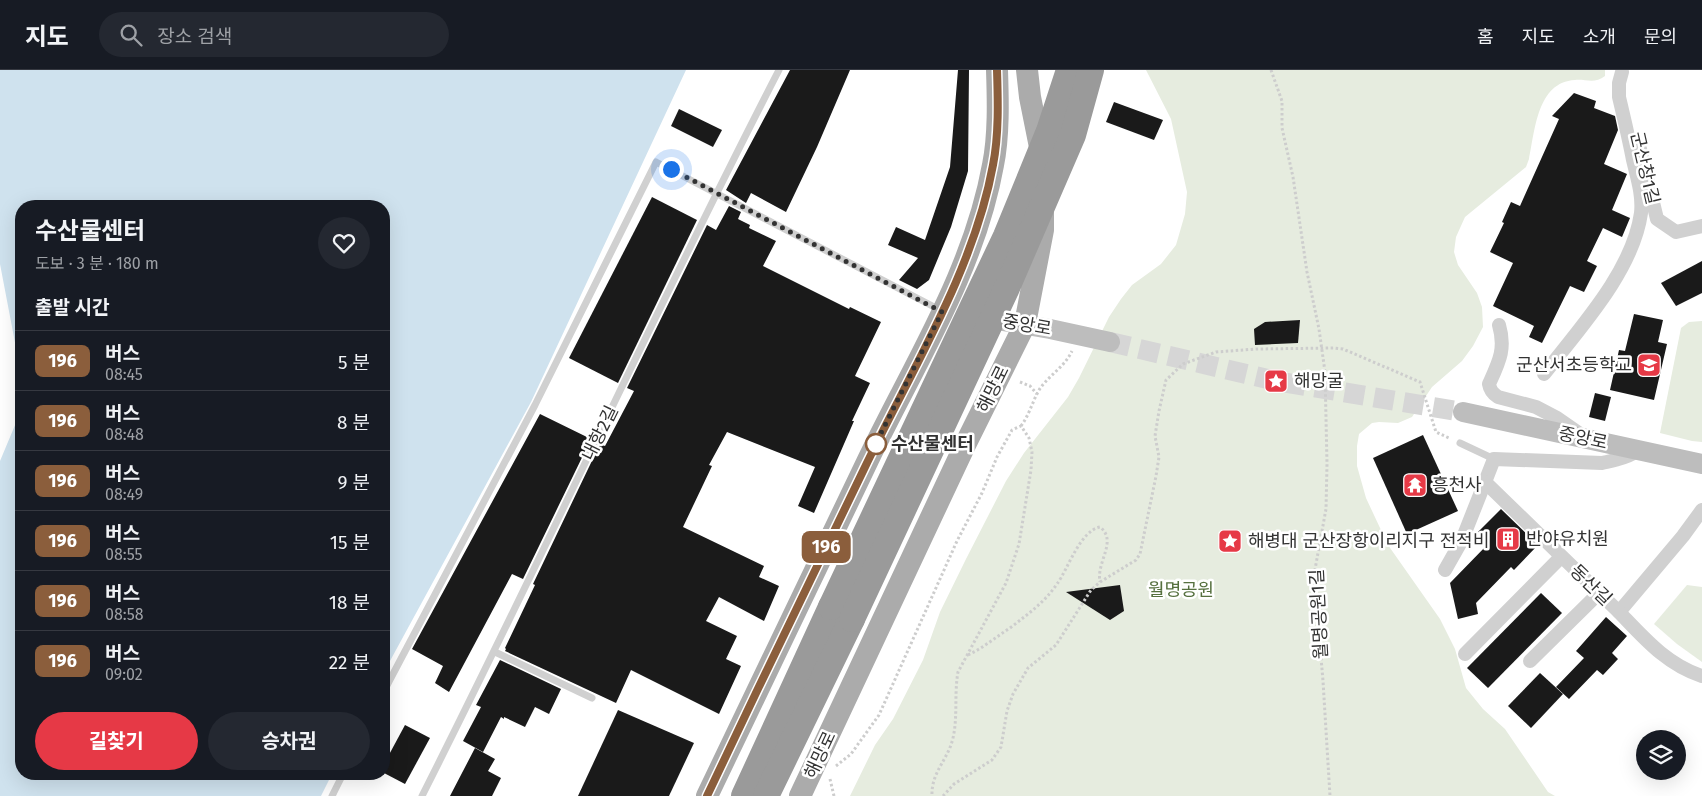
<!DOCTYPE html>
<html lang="ko">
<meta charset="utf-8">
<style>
:root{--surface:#171b24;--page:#242831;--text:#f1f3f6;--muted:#9ea1a6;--line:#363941;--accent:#e63946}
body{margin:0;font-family:"Fira Sans","Noto Sans KR",sans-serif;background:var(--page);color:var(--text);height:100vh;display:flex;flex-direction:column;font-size:19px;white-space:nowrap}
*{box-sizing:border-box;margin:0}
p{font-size:16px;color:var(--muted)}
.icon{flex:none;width:28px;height:28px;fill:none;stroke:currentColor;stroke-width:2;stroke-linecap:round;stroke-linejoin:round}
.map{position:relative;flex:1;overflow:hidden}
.panel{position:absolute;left:15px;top:130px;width:375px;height:580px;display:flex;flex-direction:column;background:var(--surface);border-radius:20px;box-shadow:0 5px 20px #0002}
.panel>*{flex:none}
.badge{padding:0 10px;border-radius:8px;font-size:18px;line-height:32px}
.fabs{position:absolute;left:1636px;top:660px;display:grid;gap:10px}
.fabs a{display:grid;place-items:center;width:50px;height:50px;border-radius:50%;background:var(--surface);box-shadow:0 5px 20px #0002;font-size:25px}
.you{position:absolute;width:25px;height:25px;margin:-12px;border:4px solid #fff;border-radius:50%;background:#1a73e8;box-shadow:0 0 0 8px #1a73e833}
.map>.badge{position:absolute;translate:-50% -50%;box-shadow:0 0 0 2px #fff}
h2{padding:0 20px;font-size:19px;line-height:45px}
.round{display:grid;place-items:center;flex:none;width:52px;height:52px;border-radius:26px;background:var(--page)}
.summary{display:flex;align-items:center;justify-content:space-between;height:85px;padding:0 20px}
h1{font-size:24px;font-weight:700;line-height:38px}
.primary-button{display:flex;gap:10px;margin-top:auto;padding:10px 20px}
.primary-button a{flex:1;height:58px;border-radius:30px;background:var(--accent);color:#fff;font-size:20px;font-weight:700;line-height:58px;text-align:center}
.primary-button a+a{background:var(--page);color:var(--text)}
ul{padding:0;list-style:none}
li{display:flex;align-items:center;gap:15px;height:60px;padding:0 20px;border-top:1px solid var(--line)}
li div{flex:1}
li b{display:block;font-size:19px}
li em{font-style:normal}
li .badge{min-width:55px;font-weight:700;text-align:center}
header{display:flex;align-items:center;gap:30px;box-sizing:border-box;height:70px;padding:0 25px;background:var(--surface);border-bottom:1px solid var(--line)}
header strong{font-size:24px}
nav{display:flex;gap:28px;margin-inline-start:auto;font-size:18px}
.search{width:350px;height:45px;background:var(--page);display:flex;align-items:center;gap:12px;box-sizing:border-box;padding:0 18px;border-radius:28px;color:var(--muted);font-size:19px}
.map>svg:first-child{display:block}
.green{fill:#e6ecdf}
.water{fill:#cfe2ee}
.building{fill:#1a1a1a}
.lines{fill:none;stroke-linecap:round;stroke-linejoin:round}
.secondary-tunnel{stroke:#d6d6d6;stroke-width:20;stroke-dasharray:20 10;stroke-linecap:butt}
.path{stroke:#cdcdcd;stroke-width:3;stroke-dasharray:2.5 2.5;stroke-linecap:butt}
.lane{stroke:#d0d0d0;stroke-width:7}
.street{stroke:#d0d0d0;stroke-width:14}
.secondary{stroke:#bdbdbd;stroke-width:20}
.primary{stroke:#ababab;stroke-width:22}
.highway{stroke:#9a9a9a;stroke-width:26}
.highway-bridge{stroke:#9a9a9a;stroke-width:26}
.line-casing{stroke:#fff;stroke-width:11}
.line{stroke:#8b5e3c;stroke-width:8}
.walk{stroke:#333;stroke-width:5;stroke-dasharray:0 9}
.stop-dot{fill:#fff;stroke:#8b5e3c;stroke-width:2.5}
.labels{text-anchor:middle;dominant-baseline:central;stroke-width:5;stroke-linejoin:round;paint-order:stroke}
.street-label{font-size:18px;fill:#333;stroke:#fff}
.poi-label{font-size:18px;fill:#333;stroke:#fff;text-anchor:start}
.stop-label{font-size:18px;font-weight:bold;fill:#333;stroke:#fff;text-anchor:start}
.park-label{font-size:18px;fill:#56703f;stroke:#fff}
</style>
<header>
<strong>지도</strong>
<div class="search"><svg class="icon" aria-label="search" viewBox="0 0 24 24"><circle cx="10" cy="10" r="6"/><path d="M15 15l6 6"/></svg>장소 검색</div>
<nav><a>홈</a><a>지도</a><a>소개</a><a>문의</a></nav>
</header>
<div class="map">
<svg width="1702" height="726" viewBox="0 0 1702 726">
<rect width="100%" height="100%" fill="#fff"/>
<g class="green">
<path d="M1146,0h459v6c-10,8 -19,3 -30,4 -38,2 -40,51 -46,79l-3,8 -61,50 -9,20 -2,15 4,13 19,28 5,14 1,20 -10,19 -11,15 -30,26 -20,30 -14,6 -19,-1 -7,1 -13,11 -2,12v20l9,32 22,47 52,74 15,30 11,39 17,21 22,20 43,63 7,4h-705l25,-51 18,-26 30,-59 17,-48 26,-53 40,-78 18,-28 44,-56 11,-19 30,-61 12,-18 11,-14 29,-21 15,-19 9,-31 2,-22 -16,-73z"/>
<path d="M1702,251v121l-10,-1 -32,-8 21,-105 8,-6z"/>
<path d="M1687,515l15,2v75l-25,-18 -23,-20z"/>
</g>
<g class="water">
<path d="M0,0h686l-155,332 -147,270v-466h-363v168l-21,-110z"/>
<path d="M21,335v369h311l-11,22h-321v-335l18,-43z"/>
</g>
<g class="building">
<path d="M790,0h60l-33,77 -31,65 -35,-19 -5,10 -20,-13z"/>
<path d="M958,0h11l-1,101 -17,56 -22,53 -12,9 -18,-9 19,-22 -30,-13 8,-18 29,13 25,-73z"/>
<path d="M1574,23l22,8 -2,7 21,8 3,14 -14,34 23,10 -15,36 18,8 -8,19 -19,-9 -16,33 10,5 -13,26 -14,-6 -28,57 -13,-6 5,-11 -41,-20 20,-43 -23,-11 14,-29 -2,-1 9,-20 9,4 39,-87 -7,-3z"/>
<path d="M1114,32l49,18 -9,20 -48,-18z"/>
<path d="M679,39l43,21 -9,17 -42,-21z"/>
<path d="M652,127l45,23 -79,163 -49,-25z"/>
<path d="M729,136l12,6 -3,7 12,6 -1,3 27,13 -13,25 86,43 1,-2 31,15 -26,54 15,7 -18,38h2l-40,92 -16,-7 17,-39 -88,-35 -18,33 3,1 -29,61 81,39 -5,11 20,9 -15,35 -45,-24 -13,24 31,15 -11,23 15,7 -22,48 -88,-44 -15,33 -111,-52 1,-2 -1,-1 30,-63 -2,-1 67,-140 5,2 29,-55 -7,-3 80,-163 9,5z"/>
<path d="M1702,191v32l-26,13 -15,-23z"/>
<path d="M1634,244l29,6 -5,22 9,2 -13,56 -44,-10 9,-40 6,1z"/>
<path d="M1300,250l-2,23 -43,2 -1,-16 11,-7z"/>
<path d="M1595,323l16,4 -6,24 -16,-4z"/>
<path d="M540,344l51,25 -68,140 -11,-5 -63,118 -14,-9 8,-17 -31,-17z"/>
<path d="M1423,365l35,76 -51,23 -34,-76z"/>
<path d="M1501,439l37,36 -24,25 -3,-3 -35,36 2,11 -20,5 -8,-36 37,-38 -11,-11z"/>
<path d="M1120,515l4,26 -14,9 -44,-28z"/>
<path d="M1541,523l21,20 -74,75 -21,-20z"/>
<path d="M1606,547l21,19 -15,17 6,6 -15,16 -6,-5 -28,29 -13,-12 28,-29 -8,-7z"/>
<path d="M500,590l61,29 -12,25 -14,-7 -10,20 -21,-10v2l-3,-2 -18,35 -20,-11 18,-34 -5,-2z"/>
<path d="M1540,603l23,21 -32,34 -23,-22z"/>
<path d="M618,640l76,33 -25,53h-91z"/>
<path d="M405,655l25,13 -25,46 -21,-11v-9z"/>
<path d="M475,678l20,11 -7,12 13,7 -9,18h-42z"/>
</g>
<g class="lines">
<path class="secondary-tunnel" d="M1110,272l166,39 187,31"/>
<g class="path">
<path d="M1271,0l11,31v27l11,49 14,95 12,57 6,43 2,92 -1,45 -12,66 9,106 7,115"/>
<path d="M1020,312l10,4 7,8"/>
<path d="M1021,356c9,-12 12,-27 20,-39 10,-13 24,-21 31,-36"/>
<path d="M968,585c15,-7 28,-18 42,-27 18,-14 34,-25 47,-44 11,-15 23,-53 43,-57 18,14 -4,35 0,55"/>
<path d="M836,696l15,-12 28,-39 78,-174 25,-48 15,-36 15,-27 9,-4 8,12 3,14 -1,18 -12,74 -13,39 -48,89c-4,22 0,44 -5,66 -5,22 -22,34 -21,58"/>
<path d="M830,709l4,17"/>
<path d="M943,726l11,-12 38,-24 9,-13 6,-36 6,-17 15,-26 28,-23 35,-55 9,-8 36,-22 4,-6 16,-78 3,-19 -4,-21 4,-25 7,-31 17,-16 33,-12 40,-3 78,-1 9,1 77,33 16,50 13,6"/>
</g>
<g class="lane">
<path d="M1460,373l34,16"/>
<path d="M495,582l97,46"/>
<path d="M384,621l151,-286 121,-243 284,148"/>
<path d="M332,726l11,-22"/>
<path d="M422,726c122,-241 233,-486 357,-726"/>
</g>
<g class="street">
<path d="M1640,79l17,70 19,13 26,-6"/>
<path d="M1499,255c7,24 0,37 -10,59 1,6 3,9 9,13l38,10 21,11 23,16"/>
<path d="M1544,304c35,-45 89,-103 97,-161 2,-18 -4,-36 -8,-53 -4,-21 -9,-42 -14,-63v-14l3,-11"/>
<path d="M1639,379c-11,9 -24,11 -37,14l-108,-4 -9,23 134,130 64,-76 19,-26"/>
<path d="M1445,500l17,-30 23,-58"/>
<path d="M1619,542c25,26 48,53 83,64"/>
<path d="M1465,584l96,-97"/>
<path d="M1530,591l69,-68"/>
</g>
<g class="secondary">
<path d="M980,247l70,12 60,13"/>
<path d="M1463,342l239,52"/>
</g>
<g class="primary">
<path d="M1027,0l3,27 12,60"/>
<path d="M707,726c54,-112 107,-224 161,-336 46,-96 106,-189 125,-295 6,-29 5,-66 4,-95"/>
<path d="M800,726l165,-351 60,-121 18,-94v-18"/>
</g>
<g class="highway">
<path d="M744,726l87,-189"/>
<path d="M766,726l86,-177"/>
</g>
<g class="highway-bridge">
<path d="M831,537l175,-371 43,-105 20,-61"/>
<path d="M852,549l154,-329 67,-155 18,-65"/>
</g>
</g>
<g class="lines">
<g class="line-casing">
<path id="line" d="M707,726c52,-110 105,-220 158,-329 46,-96 109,-197 128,-302 6,-30 5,-65 4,-95"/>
</g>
<use href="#line" class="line"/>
<path class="walk" d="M671,99l271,143 -70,139 4,-7"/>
</g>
<defs>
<g id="school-square" transform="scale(1.25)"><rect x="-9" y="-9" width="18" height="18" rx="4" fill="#e63946" stroke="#fff"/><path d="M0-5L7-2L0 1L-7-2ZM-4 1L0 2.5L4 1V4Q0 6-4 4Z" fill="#fff"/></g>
<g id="sight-square" transform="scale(1.25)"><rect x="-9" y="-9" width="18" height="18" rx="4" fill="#e63946" stroke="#fff"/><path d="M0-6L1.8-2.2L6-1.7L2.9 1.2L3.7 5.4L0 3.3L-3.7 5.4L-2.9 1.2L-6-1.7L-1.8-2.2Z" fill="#fff"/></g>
<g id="temple-square" transform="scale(1.25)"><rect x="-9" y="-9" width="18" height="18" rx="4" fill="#e63946" stroke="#fff"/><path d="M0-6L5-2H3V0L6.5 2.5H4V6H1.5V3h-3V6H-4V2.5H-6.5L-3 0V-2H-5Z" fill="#fff"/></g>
<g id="building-square" transform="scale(1.25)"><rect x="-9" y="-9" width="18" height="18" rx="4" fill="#e63946" stroke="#fff"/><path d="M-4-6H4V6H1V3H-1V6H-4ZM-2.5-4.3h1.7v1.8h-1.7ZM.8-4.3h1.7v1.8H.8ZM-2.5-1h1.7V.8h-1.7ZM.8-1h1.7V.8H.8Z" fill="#fff"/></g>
</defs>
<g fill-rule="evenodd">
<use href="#school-square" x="1649" y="295"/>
<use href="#sight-square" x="1276" y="311"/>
<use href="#temple-square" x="1415" y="415"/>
<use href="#building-square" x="1508" y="469"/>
<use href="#sight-square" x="1230" y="471"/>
</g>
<circle class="stop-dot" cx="876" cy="374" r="10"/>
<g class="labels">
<g class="street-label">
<text transform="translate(1645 98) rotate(77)">군산창1길</text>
<text transform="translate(1027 255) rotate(10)">중앙로</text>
<text transform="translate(993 319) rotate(-64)">해망로</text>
<text transform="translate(600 363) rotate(-64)">내항2길</text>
<text transform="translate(1583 368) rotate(12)">중앙로</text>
<text transform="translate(1591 515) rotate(44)">동산길</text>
<text transform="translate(1319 544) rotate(-93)">월명공원1길</text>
<text transform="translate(820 685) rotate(-65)">해망로</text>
</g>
<g class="poi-label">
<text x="1632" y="295" text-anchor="end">군산서초등학교</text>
<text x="1294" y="311">해망굴</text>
<text x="1432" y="415">흥천사</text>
<text x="1526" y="469">반야유치원</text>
<text x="1248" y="471">해병대 군산장항이리지구 전적비</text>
</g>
<g class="stop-label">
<text x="891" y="374">수산물센터</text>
</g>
<g class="park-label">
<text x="1181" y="520">월명공원</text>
</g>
</g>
</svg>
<div class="fabs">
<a><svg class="icon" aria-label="layers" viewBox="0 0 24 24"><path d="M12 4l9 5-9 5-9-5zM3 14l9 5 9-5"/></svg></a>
</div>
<div class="you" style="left:671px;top:99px"></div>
<b class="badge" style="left:826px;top:477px;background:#8b5e3c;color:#fff">196</b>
<section class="panel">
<div class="summary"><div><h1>수산물센터</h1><p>도보 · 3 분 · 180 m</p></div><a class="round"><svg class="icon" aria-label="heart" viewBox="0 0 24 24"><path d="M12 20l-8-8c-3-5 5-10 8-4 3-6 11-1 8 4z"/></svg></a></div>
<h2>출발 시간</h2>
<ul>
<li><span class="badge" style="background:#8b5e3c;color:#fff">196</span><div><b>버스</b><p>08:45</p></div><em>5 분</em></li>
<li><span class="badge" style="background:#8b5e3c;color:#fff">196</span><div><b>버스</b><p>08:48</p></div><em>8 분</em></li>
<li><span class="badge" style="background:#8b5e3c;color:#fff">196</span><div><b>버스</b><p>08:49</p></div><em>9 분</em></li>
<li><span class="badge" style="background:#8b5e3c;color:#fff">196</span><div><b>버스</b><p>08:55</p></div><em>15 분</em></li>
<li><span class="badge" style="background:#8b5e3c;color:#fff">196</span><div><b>버스</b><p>08:58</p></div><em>18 분</em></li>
<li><span class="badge" style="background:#8b5e3c;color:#fff">196</span><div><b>버스</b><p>09:02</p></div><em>22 분</em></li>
</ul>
<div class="primary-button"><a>길찾기</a><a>승차권</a></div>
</section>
</div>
